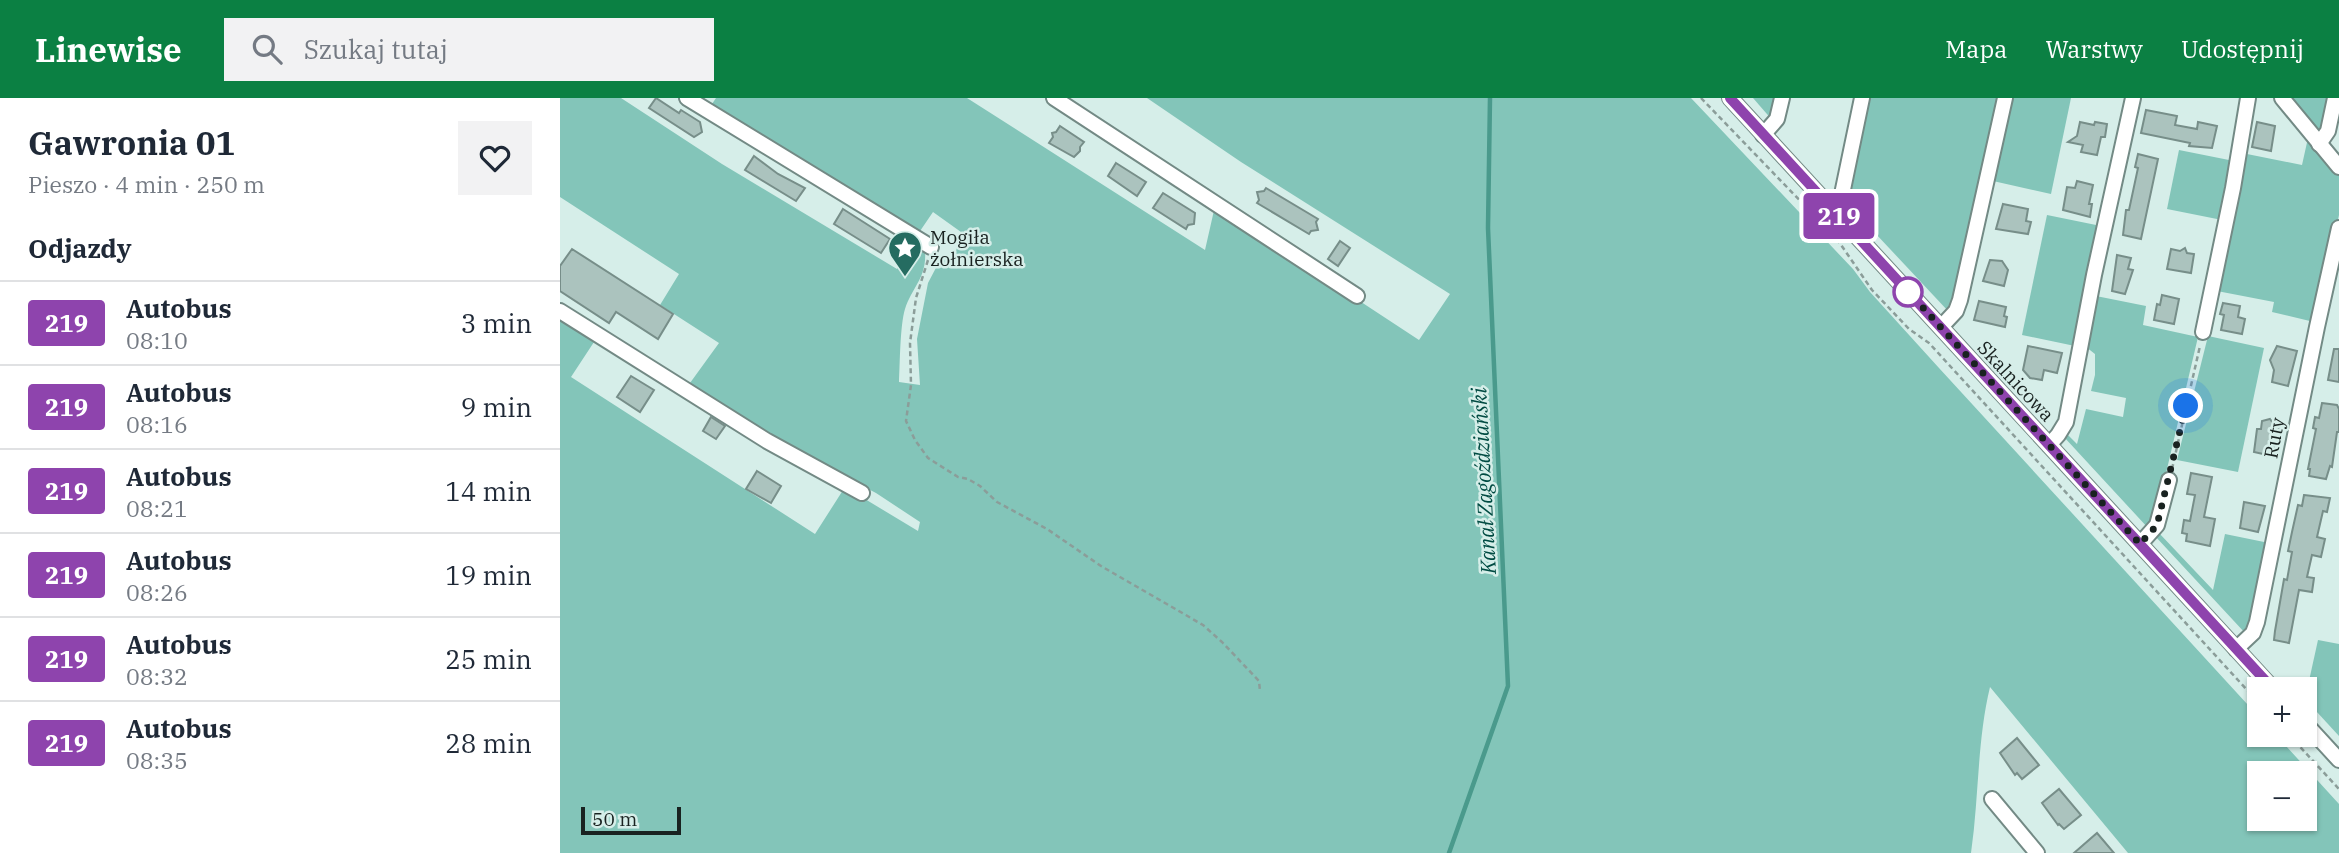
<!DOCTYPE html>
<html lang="pl">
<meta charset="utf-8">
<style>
:root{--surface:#fff;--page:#f2f2f3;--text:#1f2937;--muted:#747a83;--line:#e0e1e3;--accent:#0b8043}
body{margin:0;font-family:"IBM Plex Serif",serif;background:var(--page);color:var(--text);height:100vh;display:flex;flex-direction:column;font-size:26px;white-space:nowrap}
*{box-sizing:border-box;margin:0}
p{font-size:23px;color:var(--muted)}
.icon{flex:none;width:38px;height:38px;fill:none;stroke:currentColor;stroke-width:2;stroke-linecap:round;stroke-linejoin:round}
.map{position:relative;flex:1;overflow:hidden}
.details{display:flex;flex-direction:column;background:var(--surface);width:560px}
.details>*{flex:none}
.badge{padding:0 14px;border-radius:5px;font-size:24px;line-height:46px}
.buttons{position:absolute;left:1687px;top:579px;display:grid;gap:14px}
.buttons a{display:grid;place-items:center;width:70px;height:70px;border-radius:0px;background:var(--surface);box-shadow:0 2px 5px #0004;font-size:35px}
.scale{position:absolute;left:21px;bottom:18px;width:100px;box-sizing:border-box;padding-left:7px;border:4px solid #192220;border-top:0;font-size:19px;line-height:24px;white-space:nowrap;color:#192220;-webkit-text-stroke:5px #d6eee9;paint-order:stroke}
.you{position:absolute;width:35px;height:35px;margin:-18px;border:5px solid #fff;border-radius:50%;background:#1a73e8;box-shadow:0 0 0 10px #1a73e833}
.map>.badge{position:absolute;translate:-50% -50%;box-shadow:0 0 0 4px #fff}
h2{padding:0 28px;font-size:26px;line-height:63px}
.round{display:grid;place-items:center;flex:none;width:74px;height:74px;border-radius:0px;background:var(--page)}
.summary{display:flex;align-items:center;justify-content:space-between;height:119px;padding:0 28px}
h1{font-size:33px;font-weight:800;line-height:52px}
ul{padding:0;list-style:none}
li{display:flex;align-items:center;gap:21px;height:84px;padding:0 28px;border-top:2px solid var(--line)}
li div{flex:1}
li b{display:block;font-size:26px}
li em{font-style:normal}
li .badge{min-width:77px;font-weight:700;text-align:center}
header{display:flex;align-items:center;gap:42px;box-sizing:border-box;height:98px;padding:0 35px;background:var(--accent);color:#fff}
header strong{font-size:33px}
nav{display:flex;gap:38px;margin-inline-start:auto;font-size:24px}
.search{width:490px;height:63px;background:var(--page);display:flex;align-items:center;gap:18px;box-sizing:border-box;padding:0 24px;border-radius:0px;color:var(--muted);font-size:26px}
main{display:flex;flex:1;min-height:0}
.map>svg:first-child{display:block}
.green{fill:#83c5b9;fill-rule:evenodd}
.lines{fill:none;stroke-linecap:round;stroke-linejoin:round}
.stream{stroke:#4a9a8c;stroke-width:4.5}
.building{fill:#abc3be;stroke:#778e89;stroke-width:2}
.minor-casing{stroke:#738a85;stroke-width:18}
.path{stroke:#8b9d99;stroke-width:2.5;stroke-dasharray:5 3.5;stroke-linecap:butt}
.minor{stroke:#fff;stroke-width:14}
.line-casing{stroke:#fff;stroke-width:16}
.line{stroke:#8e44ad;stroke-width:10}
.walk{stroke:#192220;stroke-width:7;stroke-dasharray:0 12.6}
.stop-dot{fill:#fff;stroke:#8e44ad;stroke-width:3.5}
.labels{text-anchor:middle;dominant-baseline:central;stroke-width:5;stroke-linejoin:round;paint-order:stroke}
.poi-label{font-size:19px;fill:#192220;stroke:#d6eee9;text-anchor:start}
.street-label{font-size:19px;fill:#192220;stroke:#d6eee9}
.water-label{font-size:21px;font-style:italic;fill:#004b42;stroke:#d6eee9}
</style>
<header>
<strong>Linewise</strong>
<div class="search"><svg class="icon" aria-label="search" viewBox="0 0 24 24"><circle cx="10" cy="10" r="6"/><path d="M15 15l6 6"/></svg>Szukaj tutaj</div>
<nav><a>Mapa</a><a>Warstwy</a><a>Udostępnij</a></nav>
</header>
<main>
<section class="details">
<div class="summary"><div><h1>Gawronia 01</h1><p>Pieszo · 4 min · 250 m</p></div><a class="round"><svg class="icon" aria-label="heart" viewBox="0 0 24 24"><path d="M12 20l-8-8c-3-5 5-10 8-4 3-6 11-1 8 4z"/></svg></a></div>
<h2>Odjazdy</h2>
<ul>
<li><span class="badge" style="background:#8e44ad;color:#fff">219</span><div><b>Autobus</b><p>08:10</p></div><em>3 min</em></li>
<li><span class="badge" style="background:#8e44ad;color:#fff">219</span><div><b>Autobus</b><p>08:16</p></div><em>9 min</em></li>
<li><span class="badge" style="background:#8e44ad;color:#fff">219</span><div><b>Autobus</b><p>08:21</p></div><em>14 min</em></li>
<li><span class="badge" style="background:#8e44ad;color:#fff">219</span><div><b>Autobus</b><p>08:26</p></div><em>19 min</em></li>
<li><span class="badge" style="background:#8e44ad;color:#fff">219</span><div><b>Autobus</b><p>08:32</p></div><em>25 min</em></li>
<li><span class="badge" style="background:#8e44ad;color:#fff">219</span><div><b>Autobus</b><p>08:35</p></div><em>28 min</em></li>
</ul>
</section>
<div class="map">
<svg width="1779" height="755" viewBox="0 0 1779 755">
<rect width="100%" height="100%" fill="#d6eee9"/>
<g class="green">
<path d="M0,0h61l101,66 175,105 16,-25 12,7c2,27 -13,36 -20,58 -5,16 -5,55 -6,73l21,3 -3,-46 11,-56 11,-21 16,-7 6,-23 -28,-20 -15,22 -208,-127 6,-9h251l238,152 10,-44 204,134 31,-46 -209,-132 -94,-64h544l162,171 17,23 69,76 320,349v18h17l63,69v49h-211l-138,-166c-13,54 -11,111 -19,166h-1411v-534l34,23 -23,35 244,157 30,-47 73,44 2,-9 -44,-29 -106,-55 -80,-55 29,-40 -59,-38 19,-31 -119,-77zM1699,676h46v45h-46z"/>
<path d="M1193,0h24l-4,23z"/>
<path d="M1309,0h130l-47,209 -3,5 -103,-110z"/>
<path d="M1451,0h60l-20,96 -58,-13z"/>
<path d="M1730,0h38l-7,30 -7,2z"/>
<path d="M1748,40l31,36v41l-25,107 -42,-10 2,-10 -57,-11 25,-138 60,12z"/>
<path d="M1619,52l55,11 -12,59 -55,-11z"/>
<path d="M1487,117l54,11 -26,120 -53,-11z"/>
<path d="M1536,198l50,10 -3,19 55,12 -43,183 -6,9 -85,-92 2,-4 11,11 9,-35 37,8 3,-19 -35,-7 4,-16v-21l-9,-7z"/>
<path d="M1648,238l56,12 -26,124 -61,-12z"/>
<path d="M1599,435l54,57 12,-56 44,9 -20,88 -3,3 -91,-98z"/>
<path d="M1758,542l21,4v92l-34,-37z"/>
</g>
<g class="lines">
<path class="stream" d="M889,755l59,-167 -20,-458 2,-130"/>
</g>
<g class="building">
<path d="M96,0l23,15 2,-3 19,12 2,10 -8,5 -45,-29z"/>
<path d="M1586,12l31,6 -2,9 22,4 1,-7 19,4 -5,22 -23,-2 1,-3 -49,-10z"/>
<path d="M1520,24l14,3 1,-3 12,2 -2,13h-4l-4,18 -16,-3 2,-7 -15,-3 9,-6z"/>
<path d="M1697,24l18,4 -4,25 -19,-4z"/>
<path d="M500,28l24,16 -4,5v4l-6,6 -25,-14 4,-6 -1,-4 4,-1z"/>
<path d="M1578,56l20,5 -17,80 -18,-4 3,-25h3l9,-42 -3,-1z"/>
<path d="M194,58l24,18 27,14 -9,13 -51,-31z"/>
<path d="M556,65l30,19 -9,14 -29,-20z"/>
<path d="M1517,83l16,4 -4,19h3l-2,13 -27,-7 4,-23 8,1z"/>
<path d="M706,90l52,31 -2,3 2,8 -7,1 -2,3 -52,-31 2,-3 -2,-8 7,-1z"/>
<path d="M603,95l32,20 -1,11 -6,1 -2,4 -33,-21z"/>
<path d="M1443,106l25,5 -2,12 5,1 -3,12 -32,-5z"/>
<path d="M283,111l47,30 -9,14 -47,-29z"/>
<path d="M780,143l10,7 -12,18 -10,-7z"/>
<path d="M1625,150l2,5 7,1 -3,19 -24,-4 4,-20 9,2z"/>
<path d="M12,151l101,65 -15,25 -42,-27 -7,11 -49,-32v-25z"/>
<path d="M1557,157l14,3 -3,11 5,1 -8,24 -13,-3z"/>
<path d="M1430,162l12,1 6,9 -4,16 -21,-5z"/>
<path d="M1602,197l17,4 -5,25 -20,-4 3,-16 3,1z"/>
<path d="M1419,203l27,6 -2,9 3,1 -2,10 -31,-7z"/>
<path d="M1663,205l17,3 -2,11 7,2 -3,15 -21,-4 3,-15 -4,-1z"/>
<path d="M1468,248l34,7 -5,20 -13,-3 -2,10 -12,-2 -7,-8z"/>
<path d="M1717,248l20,5 -9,35 -16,-4 2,-12 -4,-10z"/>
<path d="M1774,251h5v33l-11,-2z"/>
<path d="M71,278l23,14 -14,22 -23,-15z"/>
<path d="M1762,305l15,2 2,4v23h-2l-5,35 -2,-1 -4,13 -17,-3 1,-7h-2l8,-40 -3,-1 2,-11 4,1z"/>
<path d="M151,319l14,9 -9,13 -13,-8z"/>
<path d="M1710,321l3,4 7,1 -8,32 -18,-4 3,-23h4l1,-8z"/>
<path d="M197,373l24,15 -10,17 -25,-14z"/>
<path d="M1631,375l21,4 -8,40 11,2 -5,27 -24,-5 1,-7 -5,-1 2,-13 6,1 5,-26 -8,-1z"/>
<path d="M1744,397l26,3 -3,14 -4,-1 -6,26 8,2 -4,18 -9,-2 -5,22 7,1 -2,14 -13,-2 -10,53 -15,-3 1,-9 9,-52 3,1 5,-28 -4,-1 4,-19 6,-27 4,1z"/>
<path d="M1684,404l21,4 -7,26 -18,-4z"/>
<path d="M1457,640l22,27 -17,14 -5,-6 -2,2 -15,-22z"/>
<path d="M1499,691l22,26 -17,14 -5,-5 -1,1 -16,-22z"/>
<path d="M1537,735l17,20h-40z"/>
</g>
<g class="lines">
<g class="minor-casing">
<g id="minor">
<path d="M127,0l244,149"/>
<path d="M494,0l303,198"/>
<path d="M1170,0l544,592"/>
<path d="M1722,0l57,69"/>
<path d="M1203,37l14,-16 5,-21"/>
<path d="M1759,46l9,-13 7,-33"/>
<path d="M1281,101l21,-101"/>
<path d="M0,213l207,130 95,52"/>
<path d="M1381,229l15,-16 4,-11 45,-202"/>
<path d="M1643,234l30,-144 15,-90"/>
<path d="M1489,347l9,-10 8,-13 28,-147 39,-177"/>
<path d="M1580,446l17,-19 12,-45"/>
<path d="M1676,551l17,-16 4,-11 60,-295 22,-99"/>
<path d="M1745,625l34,37"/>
<path d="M1432,701l45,54"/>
</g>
</g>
<g class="path">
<path d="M1141,0l136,141 35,51 37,39 20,14 330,360"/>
<path d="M368,162l-12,38 -6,45 1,42 -5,36 9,19 13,18 30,19 10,2 12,7 17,16 50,27 54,37 102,59 19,17 37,39 1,10"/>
<path d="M1612,371l28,-123"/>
<path d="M1729,637l50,54"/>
</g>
<use href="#minor" class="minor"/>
</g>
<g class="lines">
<g class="line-casing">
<path id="line" d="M1170,0l544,592"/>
</g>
<use href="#line" class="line"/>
<path class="walk" d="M1348,194l-5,-6 237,258 17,-19 29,-119"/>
</g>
<defs>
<g id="sight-pin" transform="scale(1.75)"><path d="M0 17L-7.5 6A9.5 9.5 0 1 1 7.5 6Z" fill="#256c61" stroke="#d6eee9"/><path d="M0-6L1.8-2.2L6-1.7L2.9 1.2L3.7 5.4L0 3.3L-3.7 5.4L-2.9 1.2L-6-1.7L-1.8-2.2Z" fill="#fff"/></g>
</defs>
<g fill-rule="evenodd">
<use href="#sight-pin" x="345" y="150"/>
</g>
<circle class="stop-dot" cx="1348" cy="194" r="14"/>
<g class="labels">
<g class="poi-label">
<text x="370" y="139">Mogiła<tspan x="370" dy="22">żołnierska</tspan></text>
</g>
<g class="street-label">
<text transform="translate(1456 283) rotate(47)">Skalnicowa</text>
<text transform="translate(1714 340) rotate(-79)">Ruty</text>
</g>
<g class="water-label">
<text transform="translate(923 383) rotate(-93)">Kanał Zagoździański</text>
</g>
</g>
</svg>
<div class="buttons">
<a>+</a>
<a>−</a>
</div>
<div class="scale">50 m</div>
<div class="you" style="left:1626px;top:308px"></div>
<b class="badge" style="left:1279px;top:118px;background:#8e44ad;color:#fff">219</b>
</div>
</main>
